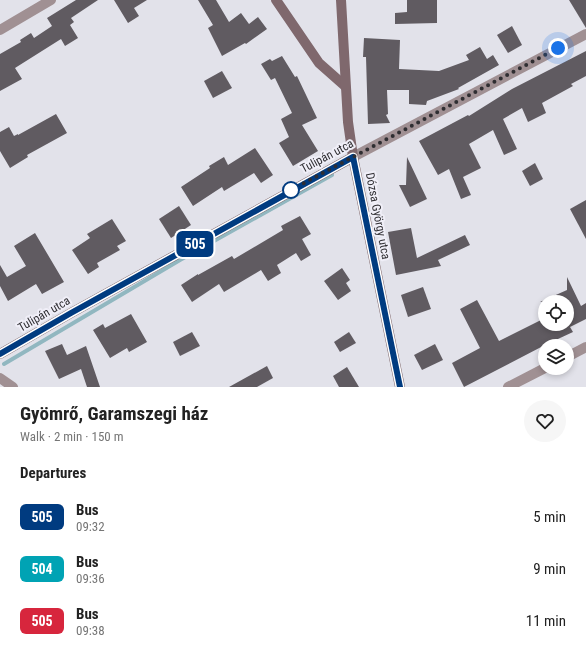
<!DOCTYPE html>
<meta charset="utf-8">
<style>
:root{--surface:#fff;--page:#f6f6f6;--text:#222;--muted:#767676}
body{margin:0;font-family:"Roboto Condensed",sans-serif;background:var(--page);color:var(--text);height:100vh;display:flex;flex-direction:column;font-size:15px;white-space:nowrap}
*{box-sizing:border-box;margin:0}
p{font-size:13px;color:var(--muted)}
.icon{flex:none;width:22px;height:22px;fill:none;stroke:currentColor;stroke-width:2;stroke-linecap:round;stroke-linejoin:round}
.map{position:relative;height:387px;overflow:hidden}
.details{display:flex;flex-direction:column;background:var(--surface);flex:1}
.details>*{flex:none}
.badge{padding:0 8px;border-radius:6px;font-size:14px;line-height:26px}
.tools{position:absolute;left:538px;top:295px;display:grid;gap:8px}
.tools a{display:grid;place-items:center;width:36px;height:36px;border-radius:50%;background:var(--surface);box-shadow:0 2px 6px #0003;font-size:20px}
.you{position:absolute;width:20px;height:20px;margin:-10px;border:3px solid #fff;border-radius:50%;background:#1a73e8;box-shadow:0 0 0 6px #1a73e833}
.map>.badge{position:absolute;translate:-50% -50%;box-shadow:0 0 0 2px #fff}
h2{padding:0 20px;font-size:15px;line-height:36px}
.round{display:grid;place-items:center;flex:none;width:42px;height:42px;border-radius:21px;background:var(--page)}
.summary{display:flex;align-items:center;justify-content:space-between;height:68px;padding:0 20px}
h1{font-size:19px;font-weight:700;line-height:30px}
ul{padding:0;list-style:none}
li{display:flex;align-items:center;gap:12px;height:52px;padding:0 20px}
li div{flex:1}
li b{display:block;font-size:15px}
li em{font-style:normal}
li .badge{min-width:44px;font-weight:700;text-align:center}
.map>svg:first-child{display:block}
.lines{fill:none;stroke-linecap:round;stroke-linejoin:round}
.stream{stroke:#91b7c0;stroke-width:4}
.building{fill:#605b61}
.street{stroke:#a09093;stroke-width:10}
.secondary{stroke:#7f686d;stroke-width:10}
.line-casing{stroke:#fff;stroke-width:9}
.line{stroke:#003b80;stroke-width:6}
.walk{stroke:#2f2e32;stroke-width:4;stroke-dasharray:0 7.2}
.stop-dot{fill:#fff;stroke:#003b80;stroke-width:2}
.labels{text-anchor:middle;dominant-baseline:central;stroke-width:4;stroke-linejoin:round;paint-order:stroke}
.street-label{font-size:12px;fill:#2f2e32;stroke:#f0eff8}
</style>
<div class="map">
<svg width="586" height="387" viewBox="0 0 586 387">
<rect width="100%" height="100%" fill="#e2e2ea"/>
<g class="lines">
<path class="stream" d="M4,364l176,-104 152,-85"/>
</g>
<g class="building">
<path d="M76,0h22l-27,18 3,4 -4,3 8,13 -13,8 -4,-7 -46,29 7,11 -22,12v-37l21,-12 -1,-2 11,-7 3,5 18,-12 -5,-8z"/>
<path d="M114,0h33l-13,8 5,8 -11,7z"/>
<path d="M198,0h18l13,22 12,-9 8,11 9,-7 9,12 -21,15 -1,-1 -23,13 -14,-28 5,-3z"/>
<path d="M407,0h30v23l-42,1v-11l12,-1z"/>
<path d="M569,0h17v28z"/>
<path d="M512,26l10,19 -14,8 -11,-18z"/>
<path d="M364,38l36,2 -1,29 40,2 30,-11 -3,-5 14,-8 7,12 6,-4 6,10 -41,23 1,1 -32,12 -1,4 -17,-1v-14h-22l1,24 -2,1 4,8 -22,1 -2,-67h-3z"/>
<path d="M586,51v25l-15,8 2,2 -31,17 4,10 -18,9 -6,-14 -19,11 14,30 -13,6 -11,-25 -24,14 12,24 -18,9 8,18 -10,4 -12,-30 -11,6 -19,-34 49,-26 1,1 43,-27z"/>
<path d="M282,56l13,21 2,-1 20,42 -15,7 16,26 -25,15 -14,-23 10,-6 -8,-18 11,-6 -17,-35 -4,2 -10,-16 9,-5 2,2z"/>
<path d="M222,71l10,17 -19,10 -9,-17z"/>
<path d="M56,114l11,19 -40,22 1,2 -18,11 -10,-17v-19l9,-5 5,9 4,-2v1z"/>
<path d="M255,148l18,27 -12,8 -7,-10 -30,18 -2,-4 -29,19 -12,-19 29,-19 -1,-2 15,-9 4,8z"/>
<path d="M407,157l20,42 -17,8 -11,-22h7z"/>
<path d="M535,163l8,16 -13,7 -8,-15z"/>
<path d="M586,200v39l-16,-30z"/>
<path d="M179,206l12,19 -20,13 -12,-19z"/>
<path d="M300,216l11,18 -9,5 9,16 -10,6 -5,-8 -19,12 4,8 -13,8 -7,-11 -37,22 -5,-8 -27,18 -11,-17 17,-11v1l34,-19 2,3 49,-29 -2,-4z"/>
<path d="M112,219l14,22 -9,5 3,4 -23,13 2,4 -11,7 -16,-24 18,-12 -3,-4z"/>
<path d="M411,228l6,30 48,-23 5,10 -32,15 3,6 -45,9 -8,-43z"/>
<path d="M35,233l29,49 -22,12 -6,-10 -28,17 -8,-15v-21l7,12 19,-11 -12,-20z"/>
<path d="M342,268l8,12 -4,3 5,8 -13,9 -14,-19z"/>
<path d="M567,277l14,29 5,-3v16l-16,8 3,5 -28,13 -81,42 -12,-24 28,-15 -20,-39 17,-9 22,41 46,-23v6h22v-22h-27l27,-12z"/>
<path d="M423,287l8,22 -23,8 -7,-22z"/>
<path d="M131,314l16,28 -18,10 -2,-4 -17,10 -17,-28 10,-6 2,4z"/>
<path d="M192,332l8,14 -20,10 -7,-14z"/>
<path d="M349,332l7,11 -16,9 -6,-10z"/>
<path d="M62,344l5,11 19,-9 14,41h-13l-6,-18 -22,10 -14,-28z"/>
<path d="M435,344l8,16 -21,10 -8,-15z"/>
<path d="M267,366l6,12 -16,9h-28z"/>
<path d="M347,367l12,20h-20l-6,-11z"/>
</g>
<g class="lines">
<g class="street">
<path d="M0,30l51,-30"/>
<path d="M353,157l233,-123"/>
<path d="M567,357l19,-10"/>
<path d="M0,378l13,9"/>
<path d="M508,387l37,-19"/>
</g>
<g class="secondary">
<path d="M276,0l43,63 26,23"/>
<path d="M341,0l7,122 5,35 47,230"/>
<path d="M0,354l71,-41 282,-156"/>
</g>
</g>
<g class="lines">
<g class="line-casing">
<path id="line" d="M0,354l71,-41 282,-156 47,230"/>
</g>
<use href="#line" class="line"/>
<path class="walk" d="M291,190l267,-142"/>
</g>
<circle class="stop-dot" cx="291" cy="190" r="8"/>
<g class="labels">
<g class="street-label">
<text transform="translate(327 156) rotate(-28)">Tulipán utca</text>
<text transform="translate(378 216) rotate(79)">Dózsa György utca</text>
<text transform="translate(44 314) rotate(-30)">Tulipán utca</text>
</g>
</g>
</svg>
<div class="tools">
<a><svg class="icon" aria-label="locate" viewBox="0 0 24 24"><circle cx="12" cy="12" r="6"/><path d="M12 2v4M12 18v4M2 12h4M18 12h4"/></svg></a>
<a><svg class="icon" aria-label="layers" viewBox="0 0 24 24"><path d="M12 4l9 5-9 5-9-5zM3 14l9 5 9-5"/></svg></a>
</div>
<div class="you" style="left:558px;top:48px"></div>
<b class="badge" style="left:195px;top:244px;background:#003b80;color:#fff">505</b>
</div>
<section class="details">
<div class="summary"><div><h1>Gyömrő, Garamszegi ház</h1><p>Walk · 2 min · 150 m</p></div><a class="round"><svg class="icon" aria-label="heart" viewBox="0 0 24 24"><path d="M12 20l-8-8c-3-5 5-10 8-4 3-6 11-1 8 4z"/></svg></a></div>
<h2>Departures</h2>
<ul>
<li><span class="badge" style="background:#003b80;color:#fff">505</span><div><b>Bus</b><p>09:32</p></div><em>5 min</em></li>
<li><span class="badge" style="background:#00a3b4;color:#fff">504</span><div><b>Bus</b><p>09:36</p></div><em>9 min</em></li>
<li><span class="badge" style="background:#d7263d;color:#fff">505</span><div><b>Bus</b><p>09:38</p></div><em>11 min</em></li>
</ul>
</section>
